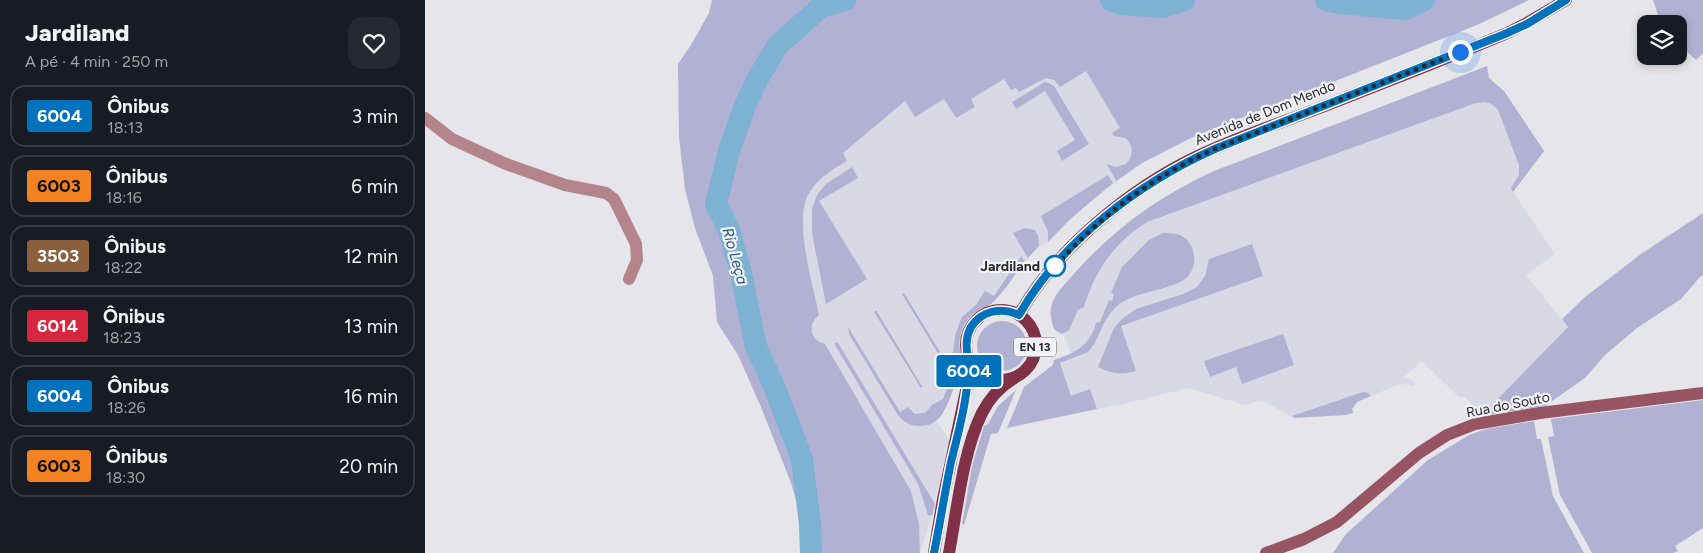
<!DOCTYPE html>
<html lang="pt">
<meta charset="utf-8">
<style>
:root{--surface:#171b24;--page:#242831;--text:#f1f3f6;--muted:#9ea1a6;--line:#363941}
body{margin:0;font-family:Figtree,sans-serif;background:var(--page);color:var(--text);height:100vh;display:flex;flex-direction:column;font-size:19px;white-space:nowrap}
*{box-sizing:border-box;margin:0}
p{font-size:16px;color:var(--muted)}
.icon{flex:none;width:28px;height:28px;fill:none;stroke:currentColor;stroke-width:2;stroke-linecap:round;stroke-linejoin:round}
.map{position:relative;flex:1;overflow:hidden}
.sheet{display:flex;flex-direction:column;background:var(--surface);width:425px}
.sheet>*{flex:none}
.badge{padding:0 10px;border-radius:4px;font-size:18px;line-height:32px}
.buttons{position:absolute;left:1212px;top:15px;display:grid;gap:10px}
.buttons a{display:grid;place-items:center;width:50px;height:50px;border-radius:10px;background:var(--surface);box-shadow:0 2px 8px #0003;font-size:25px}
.you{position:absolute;width:25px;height:25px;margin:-12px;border:4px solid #fff;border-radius:50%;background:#1a73e8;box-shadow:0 0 0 8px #1a73e833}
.map>.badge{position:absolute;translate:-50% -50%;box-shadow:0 0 0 2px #fff}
.round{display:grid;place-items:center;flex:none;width:52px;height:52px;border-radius:15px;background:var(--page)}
.summary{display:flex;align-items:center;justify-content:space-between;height:85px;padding:0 25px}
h1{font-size:24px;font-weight:800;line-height:38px}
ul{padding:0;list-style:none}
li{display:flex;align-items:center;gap:15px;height:62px;margin:0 10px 8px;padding:0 15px;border:2px solid var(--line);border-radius:15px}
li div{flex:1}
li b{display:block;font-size:19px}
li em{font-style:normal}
li .badge{min-width:55px;font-weight:700;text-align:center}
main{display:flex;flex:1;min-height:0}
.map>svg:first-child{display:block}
.built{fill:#d9d9e5}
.green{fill:#b1b1d4}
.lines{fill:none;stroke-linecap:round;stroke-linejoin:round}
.river{stroke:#7eb2d3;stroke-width:22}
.street{stroke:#b4848d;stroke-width:12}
.secondary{stroke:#975564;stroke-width:12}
.primary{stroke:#813147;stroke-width:12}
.line-casing{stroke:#fff;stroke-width:11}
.line{stroke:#0072bc;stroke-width:8}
.walk{stroke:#2a2a2c;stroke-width:5;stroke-dasharray:0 9}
.stop-dot{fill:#fff;stroke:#0072bc;stroke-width:2.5}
.labels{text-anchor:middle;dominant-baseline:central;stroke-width:4.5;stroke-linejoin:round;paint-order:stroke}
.shield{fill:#f2f2f7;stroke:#666669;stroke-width:1}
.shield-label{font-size:12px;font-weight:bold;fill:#2a2a2c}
.street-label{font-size:14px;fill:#2a2a2c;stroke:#f2f2f7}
.stop-label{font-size:14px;font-weight:bold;fill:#2a2a2c;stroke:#f2f2f7;text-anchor:end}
.water-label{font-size:15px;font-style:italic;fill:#175677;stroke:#f2f2f7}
</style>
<main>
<section class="sheet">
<div class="summary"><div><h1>Jardiland</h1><p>A pé · 4 min · 250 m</p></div><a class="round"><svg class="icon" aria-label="heart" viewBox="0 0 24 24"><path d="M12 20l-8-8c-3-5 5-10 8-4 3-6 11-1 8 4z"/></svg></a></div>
<ul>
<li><span class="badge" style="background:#0072bc;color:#fff">6004</span><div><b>Ônibus</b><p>18:13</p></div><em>3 min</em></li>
<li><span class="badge" style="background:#f58220;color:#111">6003</span><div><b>Ônibus</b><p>18:16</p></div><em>6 min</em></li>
<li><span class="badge" style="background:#8b5e3c;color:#fff">3503</span><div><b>Ônibus</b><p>18:22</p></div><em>12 min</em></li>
<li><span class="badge" style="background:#d7263d;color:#fff">6014</span><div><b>Ônibus</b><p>18:23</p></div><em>13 min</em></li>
<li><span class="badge" style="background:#0072bc;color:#fff">6004</span><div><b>Ônibus</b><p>18:26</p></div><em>16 min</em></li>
<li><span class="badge" style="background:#f58220;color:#111">6003</span><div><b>Ônibus</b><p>18:30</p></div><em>20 min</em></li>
</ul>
</section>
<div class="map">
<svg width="1278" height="553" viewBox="0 0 1278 553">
<rect width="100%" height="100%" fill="#e5e5ea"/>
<g class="built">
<path d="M655,49l62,114 -50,37 -44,42 -13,8 -45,54 -12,6 -12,12 -7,18 2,21 -8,27 -6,17 -6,11 -5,5 13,18 -17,76 -12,38 -125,-247 -4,-121 123,-104z"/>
<path d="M1079,91l40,60 -31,41 42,62 -29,21 42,52 -87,89 -5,-2 -1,-7 -10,-10h-6l-37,-36 -19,17 7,1 6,4 -4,4 -4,-3 -11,1 -40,17 -5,7 1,4 -8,2 -51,3 -32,-18 -17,5 -57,-17 -56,14 -79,16 1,-58 17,-6 -15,-41 16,-24 73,-70z"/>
</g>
<g class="green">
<path d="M287,0h817l-52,25 -286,113 -49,25 -26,18 -9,-17 9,3 10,-3c8,-9 8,-19 -1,-26l-11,-2 -2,-3 8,-5 -34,-57 -26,16 -6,-7 -8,-2 -27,14 -3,-4 -5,2 -7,-11 -33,20 4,8 -19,11 -12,-19 -29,18 -10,-16 -62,52 4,8c-14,8 -29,17 -38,32 -16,27 4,91 10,122 -12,10 -9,25 6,29l86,147 8,33 1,29h-119l4,-23 -14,-47 -30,-76 -23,-52 -21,-33 -4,-46 -18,-48 -10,-39 -6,-52 -1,-73 13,-19 18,-32z"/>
<path d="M1228,0h50v53l-7,7 -17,-16v-20h-18z"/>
<path d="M1062,66l2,12 15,13 40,60 -31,41 -2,-4 8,-13v-10l-21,-55c-7,-9 -15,-9 -25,-6l-326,118c-32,20 -52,48 -63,85l-6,3 -9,20 -7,4 -7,-4c-4,-8 -6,-17 -3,-26 3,-10 13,-20 20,-28 39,-45 87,-80 142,-105z"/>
<path d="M620,82l4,1 5,3 35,58 -27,17 -5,-10 18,-11 -30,-49 -29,18 -4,-7z"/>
<path d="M427,167l6,11 -39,23 48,78 -41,25 -14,-71v-24l5,-14 9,-11z"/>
<path d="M683,175l5,8 -43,36 -22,23v-10l-7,-16z"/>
<path d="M1278,213v62l-3,2 -19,22 -44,29 -32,27 -20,23 -40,28 -64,10 87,-89 -6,-8 23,-22 56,-43z"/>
<path d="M600,228l10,2 3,6 1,10 -11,12 -15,-25z"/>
<path d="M738,233c9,0 19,0 25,8 10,12 8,33 -6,40 -21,11 -46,10 -65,25 -16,14 -16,32 -29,46l-28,11 11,33 19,-7 7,20 -90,19 17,-41 29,-22 1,-5c21,-7 36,-14 42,-37l4,-1 9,-22 3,1 2,-7 -3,-1 11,-26 27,-27z"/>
<path d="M827,244l11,32 -142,50 15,45c-14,4 -25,3 -38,-4l16,-39 8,-9 14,-10 47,-15 14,-7 8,-11 4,-17z"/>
<path d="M596,256l4,6c-10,12 -22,32 -34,42 -8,6 -18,8 -25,18 -5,8 -8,18 -6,29 0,3 2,7 1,11 -2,14 -12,42 -20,54 -5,6 -12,10 -20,10 -11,1 -19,-5 -25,-14l-47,-78 -1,-7 52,85 8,-5 7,7 10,-1 7,-8 11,-6 13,-33 -8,-3 5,-11 3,-20 6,-15 14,-12 9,-14 9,5z"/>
<path d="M479,293l36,59 -1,3 -37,-61z"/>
<path d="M451,310l44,73 3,4 -2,1 -47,-76z"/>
<circle cx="577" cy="346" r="25"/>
<path d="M858,334l11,31 -52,19 -6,-17 -26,10 -6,-16z"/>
<path d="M410,342l3,1 97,161 -3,12 -4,-1 -10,-31 -83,-139z"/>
<path d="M591,390l-18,43 -7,1 -27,91 -2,-1 10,-58 12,-40 4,-2 10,-18z"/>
<path d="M938,392l5,1 3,3 -14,6 -5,7 1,4 -8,2 -51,3 -2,-2z"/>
<path d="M1278,400v128l-28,18 3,5 -5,2h-81l-32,-58 -12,-58 6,-1 -3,-17z"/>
<path d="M1109,421l3,18h4l12,57 31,57h-251l13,-19 82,-74 41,-25 17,-6z"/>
</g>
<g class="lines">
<g class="river">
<path d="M686,0l10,4 42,3 21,-7"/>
<path d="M901,0l13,3 66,6 19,-9"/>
<path d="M386,553l-1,-29 -8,-65 -28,-73 -18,-39 -15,-74 -12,-43 -13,-26 13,-53 16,-45 13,-28 20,-33 43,-38 24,-7"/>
</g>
<path class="street" d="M0,118l27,21 54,25 59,21 41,8 8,6 22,45 1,16 -8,19"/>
<path class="secondary" d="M841,553l38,-14 33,-17 82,-69 28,-18 28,-11 65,-11 163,-20"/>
<g class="primary">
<circle cx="576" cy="345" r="35"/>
<path d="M594,315c36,-65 111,-127 179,-159 37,-18 77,-31 116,-46 64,-25 127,-49 191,-76l22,-11 39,-23"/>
<path d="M509,553l9,-54 24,-113 2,-26"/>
<path d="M524,553c8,-43 14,-102 33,-140 7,-14 18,-26 31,-34"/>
</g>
</g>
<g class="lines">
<g class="line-casing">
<path id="line" d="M509,553c6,-30 11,-61 17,-91 7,-28 15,-57 17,-86 2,-17 -6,-33 3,-49 11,-17 31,-20 48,-12 42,-74 121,-133 198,-167l288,-114 22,-10 39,-24"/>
</g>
<use href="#line" class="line"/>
<path class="walk" d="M630,266l-2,3c46,-53 100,-93 164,-121l243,-96"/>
</g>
<circle class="stop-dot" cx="630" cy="266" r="10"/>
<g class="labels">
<rect class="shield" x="589" y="337.5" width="42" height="19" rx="4"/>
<g class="shield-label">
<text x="610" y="347">EN 13</text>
</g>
<g class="street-label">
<text transform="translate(840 113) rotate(-22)">Avenida de Dom Mendo</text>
<text transform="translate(1083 405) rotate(-11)">Rua do Souto</text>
</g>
<g class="stop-label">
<text x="615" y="266">Jardiland</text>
</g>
<g class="water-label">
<text transform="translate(310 256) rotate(74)">Rio Leça</text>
</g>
</g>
</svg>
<div class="buttons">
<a><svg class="icon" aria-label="layers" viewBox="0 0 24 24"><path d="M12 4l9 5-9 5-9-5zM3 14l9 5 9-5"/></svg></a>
</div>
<div class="you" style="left:1035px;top:52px"></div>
<b class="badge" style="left:544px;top:371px;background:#0072bc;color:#fff">6004</b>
</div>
</main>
